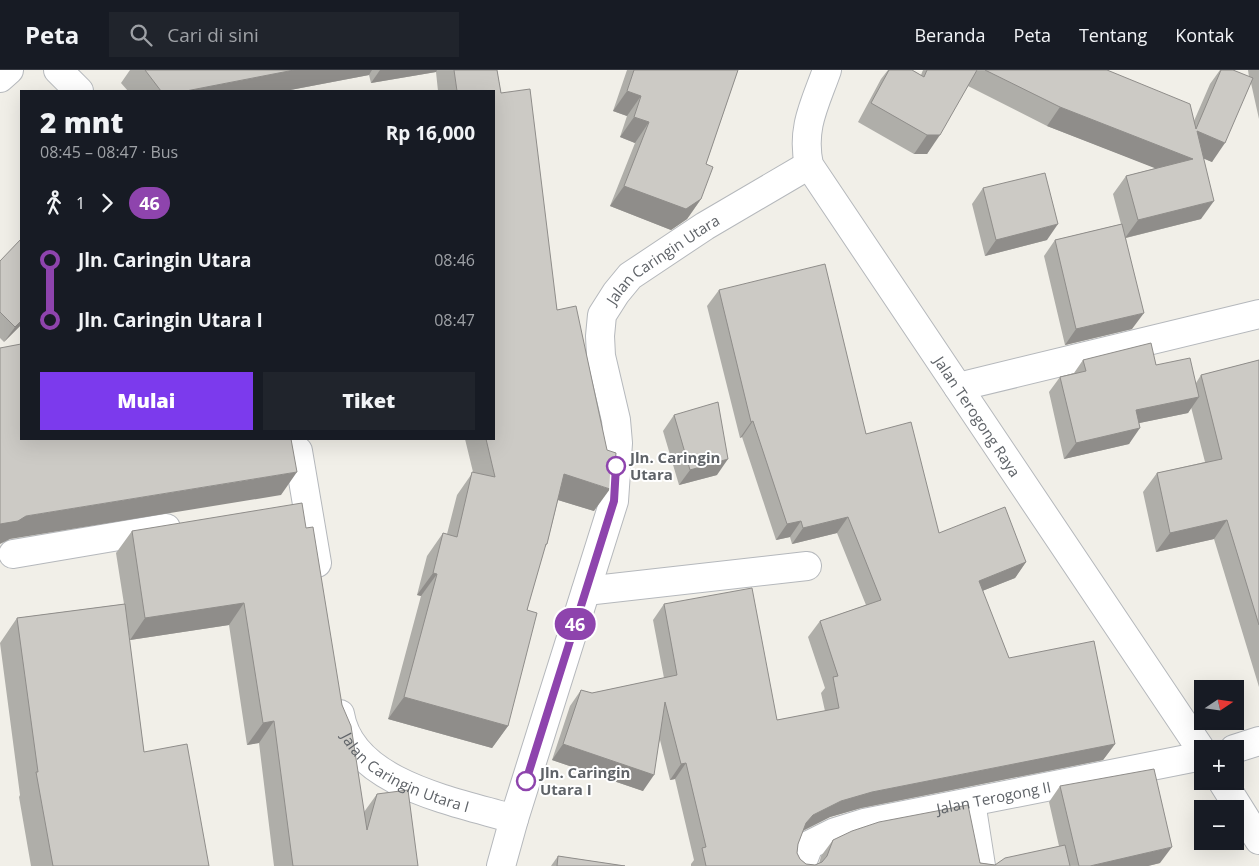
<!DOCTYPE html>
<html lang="id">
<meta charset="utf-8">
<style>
:root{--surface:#171b24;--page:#20242c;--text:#f1f3f6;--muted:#9ea1a6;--line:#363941;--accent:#7c3aed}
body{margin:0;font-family:"Open Sans",sans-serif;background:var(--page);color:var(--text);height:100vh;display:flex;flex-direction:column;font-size:19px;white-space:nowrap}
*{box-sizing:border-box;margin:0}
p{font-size:16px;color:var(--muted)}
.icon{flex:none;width:28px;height:28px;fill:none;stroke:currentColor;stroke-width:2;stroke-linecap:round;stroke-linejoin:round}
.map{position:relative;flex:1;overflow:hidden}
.sheet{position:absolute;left:20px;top:20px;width:475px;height:350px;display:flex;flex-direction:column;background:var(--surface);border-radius:0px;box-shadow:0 5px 20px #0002}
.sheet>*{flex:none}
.badge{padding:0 10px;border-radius:16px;font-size:18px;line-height:32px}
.needle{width:32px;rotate:77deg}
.fabs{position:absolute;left:1194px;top:610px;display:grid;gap:10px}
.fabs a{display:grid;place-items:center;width:50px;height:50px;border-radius:0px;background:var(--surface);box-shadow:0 5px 20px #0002;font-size:25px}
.map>.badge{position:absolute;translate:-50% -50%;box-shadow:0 0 0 2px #fff}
.legs{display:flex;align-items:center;gap:8px;height:55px;padding:0 20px;font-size:16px}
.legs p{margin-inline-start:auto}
.summary{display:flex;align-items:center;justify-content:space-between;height:85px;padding:0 20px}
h1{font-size:28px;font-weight:800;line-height:38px}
.cta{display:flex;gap:10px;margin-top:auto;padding:10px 20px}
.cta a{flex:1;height:58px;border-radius:0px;background:var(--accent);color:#fff;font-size:20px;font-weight:800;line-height:58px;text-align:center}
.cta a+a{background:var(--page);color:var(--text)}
ul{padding:0 20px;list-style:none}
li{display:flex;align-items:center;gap:18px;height:60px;font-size:19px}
li i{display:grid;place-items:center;width:8px;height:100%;margin:0 6px;background:currentColor}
li i::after{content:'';width:12px;height:12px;margin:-6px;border:4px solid;border-radius:50%;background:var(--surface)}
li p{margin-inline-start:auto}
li:first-child i{background:linear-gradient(#0000 50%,currentColor 0)}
li:last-child i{background:linear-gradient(currentColor 50%,#0000 0)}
header{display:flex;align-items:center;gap:30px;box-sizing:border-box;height:70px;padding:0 25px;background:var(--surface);border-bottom:1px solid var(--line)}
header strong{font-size:24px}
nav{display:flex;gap:28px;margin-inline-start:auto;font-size:18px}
.search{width:350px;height:45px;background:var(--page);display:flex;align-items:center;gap:12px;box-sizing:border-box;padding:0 18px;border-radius:0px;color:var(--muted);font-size:19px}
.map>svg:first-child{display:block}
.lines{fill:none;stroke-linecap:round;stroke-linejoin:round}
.minor-casing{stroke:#b5b8bc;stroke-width:30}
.tertiary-casing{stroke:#b5b8bc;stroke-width:30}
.minor{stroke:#fff;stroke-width:28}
.tertiary{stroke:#fff;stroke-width:28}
.wall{fill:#afaea9}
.shaded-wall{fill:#8f8d8a}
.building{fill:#cccac5;stroke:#8f8d8a}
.line-1-casing{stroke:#fff;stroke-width:11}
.line-1{stroke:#8e44ad;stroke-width:8}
.stop-1-dot{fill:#fff;stroke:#8e44ad;stroke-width:2.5}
.labels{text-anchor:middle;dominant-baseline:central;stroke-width:4;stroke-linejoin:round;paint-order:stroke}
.street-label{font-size:15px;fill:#5f6368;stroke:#fff}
.stop-label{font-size:15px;font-weight:bold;fill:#5f6368;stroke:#fff;text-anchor:start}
</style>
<header>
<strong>Peta</strong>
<div class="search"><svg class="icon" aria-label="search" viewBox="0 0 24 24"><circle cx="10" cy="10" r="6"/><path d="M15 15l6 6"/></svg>Cari di sini</div>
<nav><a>Beranda</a><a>Peta</a><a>Tentang</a><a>Kontak</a></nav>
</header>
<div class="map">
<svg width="1259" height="796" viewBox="0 0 1259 796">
<rect width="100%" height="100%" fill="#f1efe8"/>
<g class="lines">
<g class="minor-casing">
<g id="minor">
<path d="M58,0l21,21"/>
<path d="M0,8l9,-8"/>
<path d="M958,317l301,-73"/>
<path d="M298,381l19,112"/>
<path d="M13,484l153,-26"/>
<path d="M586,521l221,-25"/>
<path id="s1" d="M340,644c11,70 117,88 174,105"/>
<path d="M1234,679l25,-8"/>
<path d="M971,732l10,64"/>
<path id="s2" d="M501,796l13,-47 100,-318 4,-58 -2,-23 -15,-64 -1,-20 2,-21 14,-22 14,-17 75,-50 104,-61"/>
<path id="s3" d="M801,796l8,-21 26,-13 29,-9 338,-67"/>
</g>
</g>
<g class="tertiary-casing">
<g id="tertiary">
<path id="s4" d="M827,0c-12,34 -26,58 -18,95l393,586"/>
<path d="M1222,711l37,59"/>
</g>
</g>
<use href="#minor" class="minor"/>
<use href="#tertiary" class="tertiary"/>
</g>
<g class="wall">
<path d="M130,0h367l4,23 56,217 37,201 -36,-11 -11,44 -3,5 -17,61 -19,116 -16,22 -104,-29 33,-123 -4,-1 10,-39 16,-23 4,1 10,-39 16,-23 -8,-33h29v-348h-56l-2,-19 -65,11 -2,-8 -84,16h-157l-7,-8z"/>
<path d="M627,0h111l-32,94 -5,35 -14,20 -16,11 -61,-24 25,-63 -15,-6 7,-21 -14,-5z"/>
<path d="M888,0h24l9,5 2,-5h184l87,51 16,-37 10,-14h13l16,7 -1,-7h11v49l-8,-36 -39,79 -9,-4 -2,61 -75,19 6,91 -67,16 -21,-89 11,-16 66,-16 -8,-30 13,-18 30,-8 -109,-42 -79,-40 -41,68h-13l-56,-32 23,-43z"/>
<path d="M983,118l64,52 -62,16 -13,-52z"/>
<path d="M0,191l21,64 -17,17 -4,-4z"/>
<path d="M719,220l147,144 73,99 87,29 -11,16 -33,13 27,67 106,86 -12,16 -242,48 -31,9 -27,14 -5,13 -1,9 3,6 6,5 9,1 4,-1 2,-8 12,-16 162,25 64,-19 -10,-44 11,-16 100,77 -12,3h-457v-2l3,-4 -19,-81 -5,1 -10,-40 -17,51 -91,-31 18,-54 11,-16 11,3 72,-15 -11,-58 11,-16 113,116 48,-9 -4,-18 4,-5 -17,-51 12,-16 46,-16 -29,-72 -45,11 -2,-7 -14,3 -34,-103 -2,1 -33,-132z"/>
<path d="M1083,290l73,5 40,18 5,-8 58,-15v327l-45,-148 -58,13 -13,-60 14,-19 48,-11 -14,-55 -3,6 -49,10 -10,21 -65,15 -15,-67 11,-15 14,-4z"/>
<path d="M674,345l43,60 -38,10 -16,-54z"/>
<path d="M306,458l58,284 13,-18 41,72h-144l-15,-123 -12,2 -18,-120 -99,15 -3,-17 17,129 65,114h-178l-12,-69 1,-2 -20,-152 17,-25 107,-14 -8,-51 16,-22z"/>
<path d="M558,786l67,10h-74z"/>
</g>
<g class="shaded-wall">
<path d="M294,0h78l-3,5 -84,16h-99z"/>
<path d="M380,0h57l-1,2 -65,11z"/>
<path d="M627,21l14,5 -14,20 -14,-5z"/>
<path d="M1060,37l133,52 -13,19 -133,-52z"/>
<path d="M634,47l15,5 -14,21 -15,-6z"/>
<path d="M1197,61l28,12 -13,19 -29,-12z"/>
<path d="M927,65h13l-13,19h-13z"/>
<path d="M624,116l77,13 -14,20 -16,11 -61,-24z"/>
<path d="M1214,131l-13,18 -76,19 13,-18z"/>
<path d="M1058,154l-11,16 -62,16 11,-16z"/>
<path d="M1144,243l-12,16 -67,16 11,-16z"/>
<path d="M21,251v4l-17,17 11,-15z"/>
<path d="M1199,327l-11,16 -63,13 11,-16z"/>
<path d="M753,351l-11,16 -2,1 11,-16z"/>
<path d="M1140,358l-11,16 -65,15 12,-16z"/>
<path d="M728,389l-11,16 -38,10 11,-15z"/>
<path d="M297,402l-16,23 -271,44 -10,5v-20l26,-8z"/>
<path d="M564,404l46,15 -16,22 -46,-14z"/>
<path d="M848,447l-11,16 -45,11 11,-16z"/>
<path d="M1227,450l-13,19 -58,13 14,-19z"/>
<path d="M801,451l-11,16 -14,3 11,-16z"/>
<path d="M1026,492l-11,16 -48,19 12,-16z"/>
<path d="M433,503l4,1 -16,22 -4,-1z"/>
<path d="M244,533l-15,22 -99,15 15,-22z"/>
<path d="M404,627l104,29 -16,22 -104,-29z"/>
<path d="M274,651l-15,22 -12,2 16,-22z"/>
<path d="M563,674l91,31 -11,16 -91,-31z"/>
<path d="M1115,674l-12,16 -242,48 -31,9 -28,14 4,-8 7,-8 28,-14 31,-9z"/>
<path d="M686,693l-11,16 -5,1 11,-16z"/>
<path d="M1172,777l-12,16 -12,3h-58z"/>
</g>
<g class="building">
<path d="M145,0h149l-108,21h-25z"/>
<path d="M454,0h43l4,23 29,-4 27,221 19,-4 31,144 9,3 -2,22 -4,14 -46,-15 -17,70h-1l-19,66 10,3 -29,113 -104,-29 33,-123 -4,-1 10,-40 14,4 15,-65 23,5 -9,-38h8v-348h-37z"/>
<path d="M634,0h104l-32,94 7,3 -12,32 -15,10 -62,-23 25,-64 -15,-5 7,-21 -14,-5z"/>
<path d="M889,0h23l12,7 3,-7h50l-37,65h-13l-56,-32z"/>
<path d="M985,0h122l83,34 6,25 25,-59h12l20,8 -28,65 -28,-12 17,70 -76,19 -12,-44 67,-17 -133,-52z"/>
<path d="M1045,103l13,51 -62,16 -13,-52z"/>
<path d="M1122,154l22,89 -68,16 -21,-89z"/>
<path d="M21,169v82l-6,6 -15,-15v-51z"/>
<path d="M825,194l41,170 45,-12 28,111 66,-26 21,55 -47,19 30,77 85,-17 21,103 -243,48 -31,9 -28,14 -7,8 -8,21 -1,9 3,6 6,5 9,1 7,-3 5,-6 6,-16 19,-9 27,-9 89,-17 12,58 15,2 10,-7 60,-13 5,21h-364l-4,-18 4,-1 -20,-84 -5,1 -16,-62 -11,73 -91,-31 18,-54 11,3 85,-18 -13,-71 88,-16 25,132 62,-12 -6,-31 5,-1 -18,-55 61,-21 -33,-83 -45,11 -2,-7 -14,3 -34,-103 -2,1 -32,-132z"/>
<path d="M1151,273l5,22 34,-7 9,39 -63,13 4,18 -64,15 -16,-66 26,-6 -3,-11z"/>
<path d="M21,274v95h270l6,33 -271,44 -8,5 -18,3v-176z"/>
<path d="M1259,290v265l-32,-105 -57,13 -13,-60 65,-14 -21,-84z"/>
<path d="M718,332l10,57 -38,11 -16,-55z"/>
<path d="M302,433l4,25 7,-1 29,178 9,21 16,104 10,-36 31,-4 10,76h-125l-19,-145 -11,2 -19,-120 -99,15 -13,-87z"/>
<path d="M125,534l19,148 43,-8 22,122h-156l-17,-94h2l-21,-154z"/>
<path d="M1154,699l18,78 -82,19h-11l-19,-80z"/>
<path d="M558,786l67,10h-68z"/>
</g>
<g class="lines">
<g class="line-1-casing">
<path id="line-1" d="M526,711l88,-280 2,-35"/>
</g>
<use href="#line-1" class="line-1"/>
</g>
<g class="stop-1-dot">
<circle cx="616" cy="396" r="9"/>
<circle cx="526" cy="711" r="9"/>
</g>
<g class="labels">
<g class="street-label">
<text stroke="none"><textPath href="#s2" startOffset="654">Jalan Caringin Utara</textPath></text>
<text stroke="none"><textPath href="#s4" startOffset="401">Jalan Terogong Raya</textPath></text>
<text stroke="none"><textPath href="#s1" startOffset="94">Jalan Caringin Utara I</textPath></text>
<text stroke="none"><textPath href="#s3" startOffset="214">Jalan Terogong II</textPath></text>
</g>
<g class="stop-label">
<text x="630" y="387">Jln. Caringin<tspan x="630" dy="17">Utara</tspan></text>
<text x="540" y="702">Jln. Caringin<tspan x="540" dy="17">Utara I</tspan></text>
</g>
</g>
</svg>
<div class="fabs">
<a><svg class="needle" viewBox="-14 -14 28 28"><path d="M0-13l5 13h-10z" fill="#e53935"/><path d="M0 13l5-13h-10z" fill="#9ea1a6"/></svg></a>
<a>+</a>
<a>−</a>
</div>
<b class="badge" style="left:575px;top:554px;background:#8e44ad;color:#fff">46</b>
<section class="sheet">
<div class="summary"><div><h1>2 mnt</h1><p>08:45 – 08:47 · Bus</p></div><b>Rp 16,000</b></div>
<div class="legs"><svg class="icon" aria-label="walk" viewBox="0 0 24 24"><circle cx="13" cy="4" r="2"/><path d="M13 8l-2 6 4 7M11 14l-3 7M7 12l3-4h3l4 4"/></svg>1<svg class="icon" aria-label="forward" viewBox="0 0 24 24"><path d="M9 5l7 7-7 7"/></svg><b class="badge" style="background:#8e44ad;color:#fff">46</b></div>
<ul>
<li><i style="color:#8e44ad"></i><b>Jln. Caringin Utara</b><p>08:46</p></li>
<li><i style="color:#8e44ad"></i><b>Jln. Caringin Utara I</b><p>08:47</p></li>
</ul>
<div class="cta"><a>Mulai</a><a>Tiket</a></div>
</section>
</div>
